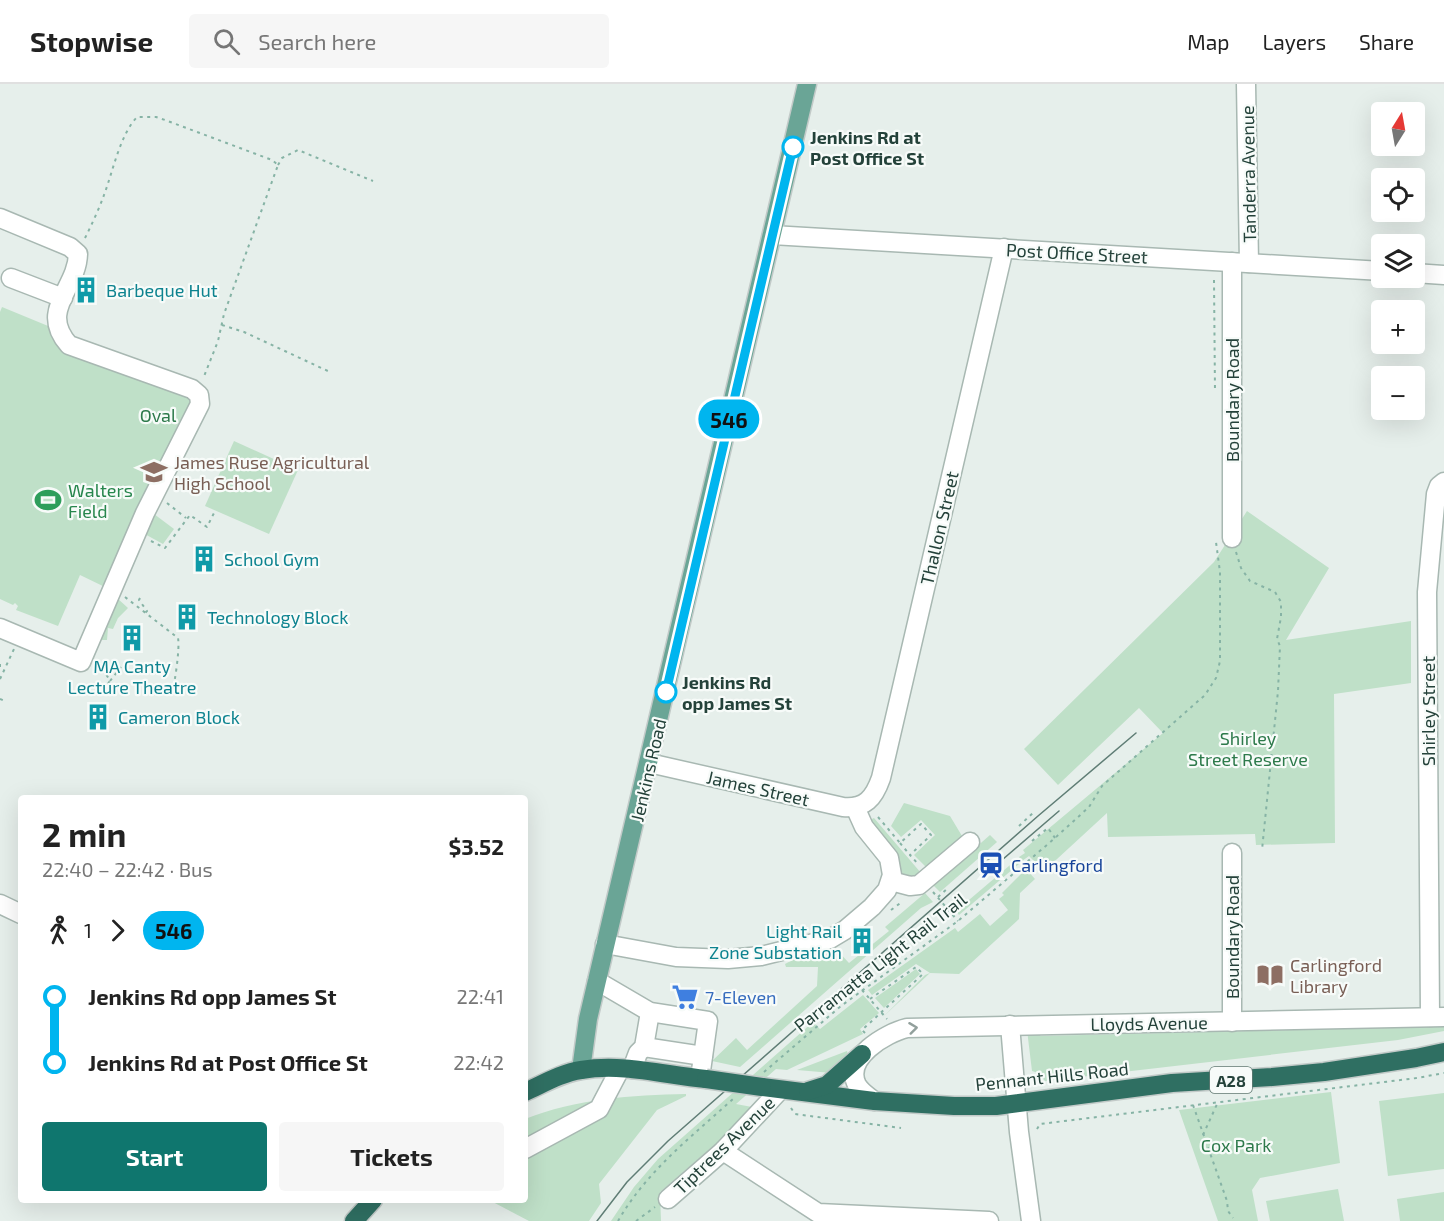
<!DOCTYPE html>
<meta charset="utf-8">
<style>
:root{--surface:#fff;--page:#f6f6f6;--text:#222;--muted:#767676;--line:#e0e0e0;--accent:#0f766e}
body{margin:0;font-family:"Exo 2",sans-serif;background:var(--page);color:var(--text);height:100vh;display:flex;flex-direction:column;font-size:22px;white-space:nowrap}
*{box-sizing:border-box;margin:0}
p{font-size:20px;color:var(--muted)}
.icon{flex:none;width:33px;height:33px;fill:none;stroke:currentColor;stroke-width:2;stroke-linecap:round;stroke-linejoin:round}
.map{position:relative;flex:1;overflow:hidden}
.drawer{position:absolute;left:18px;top:711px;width:510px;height:408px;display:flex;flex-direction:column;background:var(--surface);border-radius:6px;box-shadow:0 6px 24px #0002}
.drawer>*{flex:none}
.badge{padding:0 12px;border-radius:20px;font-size:21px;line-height:39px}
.needle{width:39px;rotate:11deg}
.tools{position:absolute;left:1371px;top:18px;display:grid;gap:12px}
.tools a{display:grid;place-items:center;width:54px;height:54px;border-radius:6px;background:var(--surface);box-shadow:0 6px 24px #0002;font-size:30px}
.map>.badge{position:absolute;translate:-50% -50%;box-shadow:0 0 0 3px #fff}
.legs{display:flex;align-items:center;gap:9px;height:66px;padding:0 24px;font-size:20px}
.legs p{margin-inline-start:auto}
.overview{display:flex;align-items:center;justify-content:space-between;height:102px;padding:0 24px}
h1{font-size:33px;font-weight:700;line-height:45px}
.primary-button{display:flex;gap:12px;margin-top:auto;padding:12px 24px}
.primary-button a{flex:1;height:69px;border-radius:6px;background:var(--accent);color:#fff;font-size:24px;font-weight:700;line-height:69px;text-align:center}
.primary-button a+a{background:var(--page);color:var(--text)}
ul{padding:0 24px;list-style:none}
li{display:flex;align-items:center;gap:21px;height:66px;font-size:22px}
li i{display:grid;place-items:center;width:9px;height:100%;margin:0 8px;background:currentColor}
li i::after{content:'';width:15px;height:15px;margin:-8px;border:4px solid;border-radius:50%;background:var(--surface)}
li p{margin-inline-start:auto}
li:first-child i{background:linear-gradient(#0000 50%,currentColor 0)}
li:last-child i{background:linear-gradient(currentColor 50%,#0000 0)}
header{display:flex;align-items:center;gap:36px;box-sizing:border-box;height:84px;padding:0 30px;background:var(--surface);border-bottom:2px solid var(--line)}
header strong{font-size:28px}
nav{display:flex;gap:33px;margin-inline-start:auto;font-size:21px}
.search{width:420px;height:54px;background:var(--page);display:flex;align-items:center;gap:15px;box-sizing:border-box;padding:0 21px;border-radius:6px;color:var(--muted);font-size:22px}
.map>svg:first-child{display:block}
.green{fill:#bfe0c8}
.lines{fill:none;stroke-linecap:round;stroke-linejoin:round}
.minor-casing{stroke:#a8b8b2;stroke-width:21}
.major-casing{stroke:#c2cac8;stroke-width:21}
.highway-casing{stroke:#c2cac8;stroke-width:21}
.path{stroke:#86b3a5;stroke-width:2;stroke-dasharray:3 4.5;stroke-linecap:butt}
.minor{stroke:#fff;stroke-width:18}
.major{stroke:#6aa596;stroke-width:18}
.highway{stroke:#2f6f62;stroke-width:18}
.tram{stroke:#5f7d75;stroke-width:1.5}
.highway-bridge-casing{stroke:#c2cac8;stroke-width:21;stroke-linecap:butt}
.highway-bridge{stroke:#2f6f62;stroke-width:18}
.oneway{stroke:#92a09c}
.line-1-casing{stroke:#fff;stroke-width:14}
.line-1{stroke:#00b5ef;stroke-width:9}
.stop-1-dot{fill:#fff;stroke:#00b5ef;stroke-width:3}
.labels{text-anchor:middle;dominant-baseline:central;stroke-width:4.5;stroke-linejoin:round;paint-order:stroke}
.shield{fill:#f7fbf9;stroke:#637a73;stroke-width:1.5}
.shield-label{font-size:16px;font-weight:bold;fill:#24423a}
.stop-label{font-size:18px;font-weight:bold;fill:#24423a;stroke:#f7fbf9;text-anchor:start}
.street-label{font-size:18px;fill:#24423a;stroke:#f7fbf9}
.culture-label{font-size:18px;fill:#0d838f;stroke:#f7fbf9;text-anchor:start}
.park-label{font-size:18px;fill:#2d7a4b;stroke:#f7fbf9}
.education-label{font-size:18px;fill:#785e54;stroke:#f7fbf9;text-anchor:start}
.leisure-label{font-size:18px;fill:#27864d;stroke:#f7fbf9;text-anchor:start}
.transit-label{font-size:18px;fill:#164399;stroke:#f7fbf9;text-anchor:start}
.shop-label{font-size:18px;fill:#366cbe;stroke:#f7fbf9;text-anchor:start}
</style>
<header>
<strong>Stopwise</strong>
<div class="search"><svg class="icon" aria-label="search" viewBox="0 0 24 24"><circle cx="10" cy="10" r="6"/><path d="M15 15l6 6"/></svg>Search here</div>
<nav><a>Map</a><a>Layers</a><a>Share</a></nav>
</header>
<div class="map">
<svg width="1444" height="1137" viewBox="0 0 1444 1137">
<rect width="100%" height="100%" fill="#e6efeb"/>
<g class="green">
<path d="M2,223l68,28 118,60 6,9 -85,185 -29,-14 -22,51 -42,-16 2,-4 -3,-3 -2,2 -13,-6v-287z"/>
<path d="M234,357l64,29 -29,64 -64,-28z"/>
<path d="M1247,427l82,57 -43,72 125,-19v62l-77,11 1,149 -79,2 -1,-11 -147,3 -1,-24 -63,58 -15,-15 -7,5 -3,-4 6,-4 -2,-3 140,-117 -24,-25 -81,77 -34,-36 190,-187z"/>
<path d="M154,430l20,15 -11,15 -22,-12z"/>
<path d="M117,514l11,10 -10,10 -5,11 -5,-1 -1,12h-7z"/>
<path d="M904,719l46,13 12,20 -35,32 -13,-13 21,-20 -14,-15 -20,17 -10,-11z"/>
<path d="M874,734l47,55v4l-15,1 -5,-7 -2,-7 -29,-44z"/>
<path d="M990,751l7,7 -57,50 -7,-7z"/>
<path d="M1016,776l3,4 -60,51 -3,-4z"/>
<path d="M1026,785l9,10 -15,14 -1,26 -60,55 -29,-1 -47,44 42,-42 5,-2 -14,-9 -44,31 -4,-5 87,-62 3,4 22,-18 10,12 18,-16 -9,-11 5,-4 -2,-2z"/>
<path d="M925,809l8,9 -12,6 -181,159 -28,-6 24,-23 11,12 70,-64 1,-19h-32l-1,-3 15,-8 35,-8 14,15 40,-32 -4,-4z"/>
<path d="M916,885l4,5 -36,34 -9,-10z"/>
<path d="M863,911l16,18 -19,16 3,5 -76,36 -11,-1 -40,35 16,3 -18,21 -74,64 1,29h-50l23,-34 24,-28 155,-137 7,7z"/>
<path d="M1444,940v7l-46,9 -353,41 -7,-8 -6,-2 -5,-41 6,1 8,5 335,-8z"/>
<path d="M847,967l1,4 -16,18 -35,-3z"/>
<path d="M1331,1008l9,71 -80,15 -8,12 6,31h-40l-39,-111z"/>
<path d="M1444,1009v76l-56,7 -9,-75z"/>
<path d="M686,1010v2l-29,14 -58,74 2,19 -12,18h-60l-40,-21h36v-81c51,-20 107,-24 161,-25z"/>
<path d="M1338,1105l6,32h-74l-4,-20z"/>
<path d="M1444,1108v29h-44l-3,-22z"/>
</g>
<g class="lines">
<g class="minor-casing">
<g id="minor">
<path d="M1246,0l3,179"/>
<path d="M0,134l70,29 8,7c-1,35 -40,56 -9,91l123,44 7,6 1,9 -55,109 -64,149 -81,-34"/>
<path d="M772,151l610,36"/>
<path d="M1414,189l30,2"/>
<path d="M11,194l52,20"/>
<path d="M1232,454v-276"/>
<path d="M649,679l194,44c22,2 31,-9 38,-29l123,-530"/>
<path d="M1232,769v169"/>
<path d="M891,797l19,5 9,-1 51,-43"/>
<path d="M0,820l21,10"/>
<path d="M605,860l71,13 52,2 33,-3 69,-17 15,-9 27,-23 15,-17 5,-15 -3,-17 -25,-31 -9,-20"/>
<path d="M597,897l53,31 58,9 -8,57"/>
<path d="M1430,933l-3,-425 9,-98 3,-8 5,-4"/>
<path d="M1010,941l9,107 12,89"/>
<path d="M644,963l59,9"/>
<path d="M632,985l6,-16 6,-6 6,-35"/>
<path d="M874,1017c-6,-5 -13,-9 -17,-16 -14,-27 29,-52 50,-57l537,-11"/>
<path d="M525,1065l74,-40 21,-40"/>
<path d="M723,1067l95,62 171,8"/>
<path d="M668,1115l55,-48 57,-61"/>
</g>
</g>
<g class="major-casing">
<path id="major" d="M581,986l7,-51 219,-935"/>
</g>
<g class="highway-casing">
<g id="highway">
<path d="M762,1003l112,14 80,5h42l176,-23 100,-6 52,-5 92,-14 28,-6"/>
<path d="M808,1007l19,-6 35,-31"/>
<path d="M525,1008c18,-8 36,-19 56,-22 42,-7 83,5 125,9"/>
<path d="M354,1137l19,-21"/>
</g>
</g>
<g class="path">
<path d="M278,81l4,-7 16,-8 75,31"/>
<path d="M85,154c7,-14 14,-29 19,-43 9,-24 16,-60 33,-78h19l9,3 107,40 6,5 -54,149 -6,27 -15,38"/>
<path d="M1214,196l1,112"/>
<path d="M222,241l22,7 86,40"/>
<path d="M167,419l19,15"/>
<path d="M151,457l14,7 25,-33 17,12 8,-16"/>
<path d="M1236,468l5,16 9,13 25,11 6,10v15l-4,22 3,7 -2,45 -16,159"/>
<path d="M125,513l53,41c2,10 -3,44 -6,55"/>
<path d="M140,514l-1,2 8,11 -2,2"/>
<path d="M99,578l11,19 -8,11"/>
<path d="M0,580v3"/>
<path d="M0,595l14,-30"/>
<path d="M110,597l11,-14"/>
<path d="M0,615l5,2"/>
<path d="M878,733l22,26 21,-19 10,11 -21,20 8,9"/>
<path d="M1019,742l15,-14"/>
<path d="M1032,757l16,-13 7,10"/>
<path d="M900,759l10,12"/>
<path d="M1018,775l5,6"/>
<path d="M933,808l25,29"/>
<path d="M938,813l11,-10"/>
<path d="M891,826l12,-9"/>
<path d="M951,828l11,-10"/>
<path d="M862,906l25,29"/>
<path d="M865,949l-3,-3 61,-56 -7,-7 -46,32"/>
<path d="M764,988l77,-66 117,-85 97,-83 34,-31 13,-21 103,-91 11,-17 4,-17v-89l-4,-30"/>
<path d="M1193,1021l34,96 1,10 5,7"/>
<path d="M791,1024l4,6 106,14"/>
<path d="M1037,1045l3,-5 377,-46 27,-5"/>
<path d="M1203,1051l15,-33"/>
<path d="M618,1137c28,-49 74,-85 115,-122"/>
<path d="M636,1137l19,-14"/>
</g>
<use href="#minor" class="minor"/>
<use href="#major" class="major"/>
<use href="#highway" class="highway"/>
<g class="tram">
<path d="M995,782l64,-55"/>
<path d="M597,1137l30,-39 41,-41 370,-325 98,-83"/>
</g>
<g class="highway-bridge-casing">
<path id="highway-bridge" d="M706,995l56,8"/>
</g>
<use href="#highway-bridge" class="highway-bridge"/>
</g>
<defs><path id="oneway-chevron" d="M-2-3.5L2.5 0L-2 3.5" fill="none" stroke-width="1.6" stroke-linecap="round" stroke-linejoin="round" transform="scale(1.5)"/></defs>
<use class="oneway" href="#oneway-chevron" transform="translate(913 944) rotate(-7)"/>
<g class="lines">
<g class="line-1-casing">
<path id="line-1" d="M666,608l127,-545"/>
</g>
<use href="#line-1" class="line-1"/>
</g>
<defs>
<g id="building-bare" transform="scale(2.07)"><path d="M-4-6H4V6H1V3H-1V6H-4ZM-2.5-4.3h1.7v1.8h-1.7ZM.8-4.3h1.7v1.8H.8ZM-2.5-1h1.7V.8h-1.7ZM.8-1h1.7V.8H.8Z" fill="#0f9aa8" stroke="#f7fbf9" stroke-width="2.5" paint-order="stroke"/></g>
<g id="school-bare" transform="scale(2.07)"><path d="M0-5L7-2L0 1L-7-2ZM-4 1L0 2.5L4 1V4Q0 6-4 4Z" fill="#8d6e63" stroke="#f7fbf9" stroke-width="2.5" paint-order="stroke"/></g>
<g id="stadium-bare" transform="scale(2.07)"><path d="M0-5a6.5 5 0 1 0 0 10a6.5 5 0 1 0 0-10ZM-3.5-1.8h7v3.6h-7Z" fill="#2e9e5b" stroke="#f7fbf9" stroke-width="2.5" paint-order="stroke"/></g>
<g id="station-bare" transform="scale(2.07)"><path d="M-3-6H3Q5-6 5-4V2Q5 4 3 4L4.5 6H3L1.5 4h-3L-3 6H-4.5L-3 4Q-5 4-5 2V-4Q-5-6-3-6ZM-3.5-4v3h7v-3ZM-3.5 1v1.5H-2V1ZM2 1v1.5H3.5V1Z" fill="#1a4fb4" stroke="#f7fbf9" stroke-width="2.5" paint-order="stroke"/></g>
<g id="library-bare" transform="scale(2.07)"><path d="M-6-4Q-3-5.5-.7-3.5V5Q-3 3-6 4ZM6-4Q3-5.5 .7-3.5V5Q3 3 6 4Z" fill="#8d6e63" stroke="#f7fbf9" stroke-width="2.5" paint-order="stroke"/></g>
<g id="supermarket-bare" transform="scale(2.07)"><path d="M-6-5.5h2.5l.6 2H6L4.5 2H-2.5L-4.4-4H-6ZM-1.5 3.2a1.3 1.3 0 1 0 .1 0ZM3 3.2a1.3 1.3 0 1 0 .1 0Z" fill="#3f7fe0" stroke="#f7fbf9" stroke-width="2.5" paint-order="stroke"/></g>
</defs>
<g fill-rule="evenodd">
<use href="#building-bare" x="86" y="206"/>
<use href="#school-bare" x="154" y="388"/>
<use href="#stadium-bare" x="48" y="416"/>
<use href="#building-bare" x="204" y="475"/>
<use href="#building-bare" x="187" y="533"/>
<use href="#building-bare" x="132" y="554"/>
<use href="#building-bare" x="98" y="633"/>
<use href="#station-bare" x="991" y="781"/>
<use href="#building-bare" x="862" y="857"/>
<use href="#library-bare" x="1270" y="891"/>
<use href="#supermarket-bare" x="685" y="913"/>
</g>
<g class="stop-1-dot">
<circle cx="793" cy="63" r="10"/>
<circle cx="666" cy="608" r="10"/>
</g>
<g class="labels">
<rect class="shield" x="1210" y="983" width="42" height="26" rx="4.5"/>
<g class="shield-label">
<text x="1231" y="996">A28</text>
</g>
<g class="stop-label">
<text x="810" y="53">Jenkins Rd at<tspan x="810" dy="21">Post Office St</tspan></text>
<text x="682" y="598">Jenkins Rd<tspan x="682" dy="21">opp James St</tspan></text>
</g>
<g class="street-label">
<text transform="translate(1248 90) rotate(-91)">Tanderra Avenue</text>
<text transform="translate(1077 169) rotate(3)">Post Office Street</text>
<text transform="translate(1232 316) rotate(-90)">Boundary Road</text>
<text transform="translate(939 444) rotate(-77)">Thallon Street</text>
<text transform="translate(1428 627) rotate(-90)">Shirley Street</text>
<text transform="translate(648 686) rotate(-77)">Jenkins Road</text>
<text transform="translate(758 704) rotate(13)">James Street</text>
<text transform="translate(1232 853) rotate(-90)">Boundary Road</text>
<text transform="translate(880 878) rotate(-38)">Parramatta Light Rail Trail</text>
<text transform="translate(1149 939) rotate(-1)">Lloyds Avenue</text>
<text transform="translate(1052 992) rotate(-6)">Pennant Hills Road</text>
<text transform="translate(724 1061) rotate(-44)">Tiptrees Avenue</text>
</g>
<g class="culture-label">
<text x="106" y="206">Barbeque Hut</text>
<text x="224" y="475">School Gym</text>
<text x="207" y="533">Technology Block</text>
<text x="132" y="582" text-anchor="middle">MA Canty<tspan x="132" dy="21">Lecture Theatre</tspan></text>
<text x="118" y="633">Cameron Block</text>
<text x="842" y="847" text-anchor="end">Light Rail<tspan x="842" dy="21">Zone Substation</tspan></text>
</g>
<g class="park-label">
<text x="158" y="331">Oval</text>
<text x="1248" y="654">Shirley<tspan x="1248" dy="21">Street Reserve</tspan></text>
<text x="1236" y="1061">Cox Park</text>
</g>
<g class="education-label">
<text x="174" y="378">James Ruse Agricultural<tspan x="174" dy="21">High School</tspan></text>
<text x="1290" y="881">Carlingford<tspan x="1290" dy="21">Library</tspan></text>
</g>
<g class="leisure-label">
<text x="68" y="406">Walters<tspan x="68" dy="21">Field</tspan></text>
</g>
<g class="transit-label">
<text x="1011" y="781">Carlingford</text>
</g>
<g class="shop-label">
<text x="705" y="913">7-Eleven</text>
</g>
</g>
</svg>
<div class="tools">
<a><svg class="needle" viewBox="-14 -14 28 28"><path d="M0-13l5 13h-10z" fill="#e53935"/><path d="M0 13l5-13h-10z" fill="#767676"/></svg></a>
<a><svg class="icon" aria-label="locate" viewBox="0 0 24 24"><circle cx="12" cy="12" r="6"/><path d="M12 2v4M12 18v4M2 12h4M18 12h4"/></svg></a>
<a><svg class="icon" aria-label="layers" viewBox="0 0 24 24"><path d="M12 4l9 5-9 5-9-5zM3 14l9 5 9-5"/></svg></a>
<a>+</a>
<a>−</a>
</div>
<b class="badge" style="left:729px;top:335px;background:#00b5ef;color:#111">546</b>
<section class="drawer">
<div class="overview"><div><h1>2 min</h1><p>22:40 – 22:42 · Bus</p></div><b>$3.52</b></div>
<div class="legs"><svg class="icon" aria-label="walk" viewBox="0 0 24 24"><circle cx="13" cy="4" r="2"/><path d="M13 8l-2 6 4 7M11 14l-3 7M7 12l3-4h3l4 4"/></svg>1<svg class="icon" aria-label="forward" viewBox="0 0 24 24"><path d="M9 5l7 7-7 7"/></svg><b class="badge" style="background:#00b5ef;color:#111">546</b></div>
<ul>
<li><i style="color:#00b5ef"></i><b>Jenkins Rd opp James St</b><p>22:41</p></li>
<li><i style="color:#00b5ef"></i><b>Jenkins Rd at Post Office St</b><p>22:42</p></li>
</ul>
<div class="primary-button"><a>Start</a><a>Tickets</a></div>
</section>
</div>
